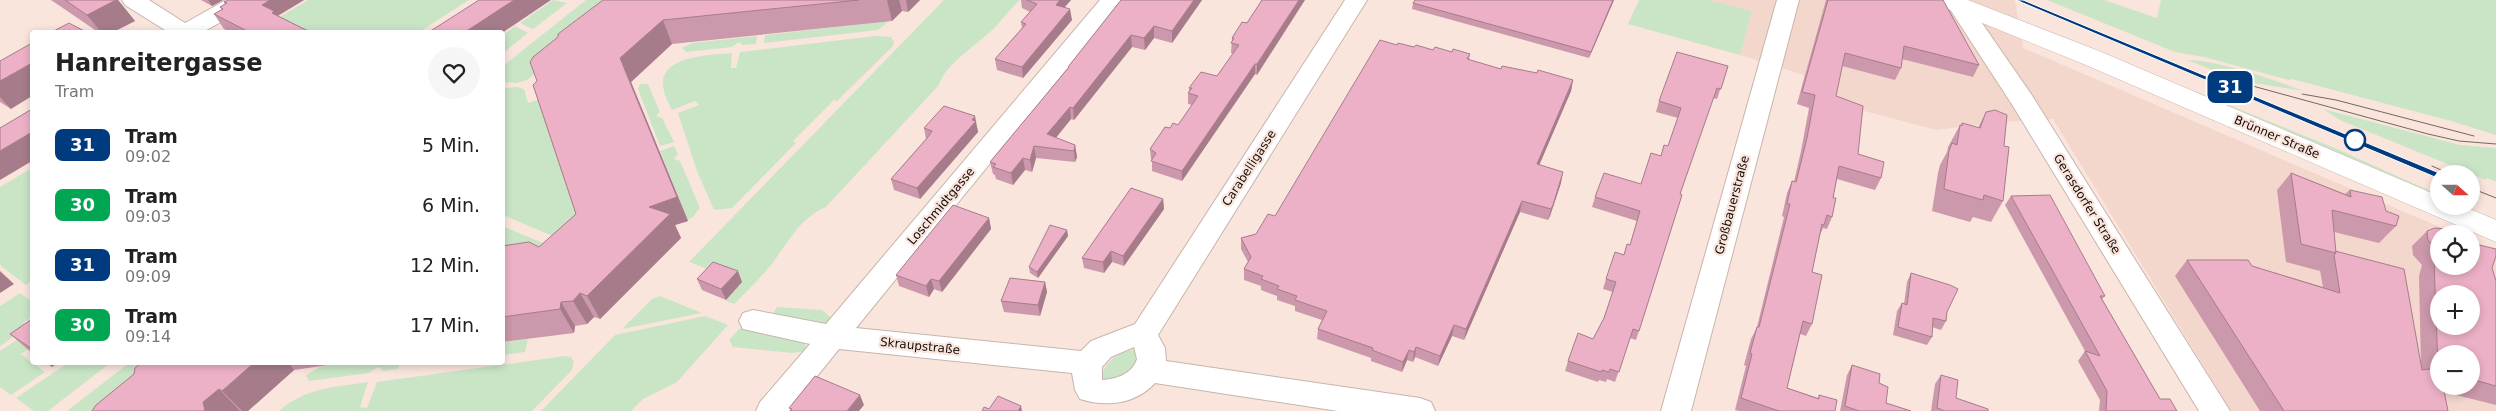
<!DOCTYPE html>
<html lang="de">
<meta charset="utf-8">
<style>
:root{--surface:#fff;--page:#f6f6f6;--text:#222;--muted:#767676}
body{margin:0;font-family:"DejaVu Sans",sans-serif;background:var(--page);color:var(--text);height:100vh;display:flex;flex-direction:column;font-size:19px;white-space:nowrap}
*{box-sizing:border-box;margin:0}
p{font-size:16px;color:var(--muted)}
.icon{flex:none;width:28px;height:28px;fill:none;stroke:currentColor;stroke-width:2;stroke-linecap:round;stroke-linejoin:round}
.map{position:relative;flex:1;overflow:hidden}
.details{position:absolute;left:30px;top:30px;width:475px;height:335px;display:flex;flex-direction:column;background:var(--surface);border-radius:5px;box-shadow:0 2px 8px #0003}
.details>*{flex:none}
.badge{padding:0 10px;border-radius:8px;font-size:18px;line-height:32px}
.needle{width:32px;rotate:111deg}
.buttons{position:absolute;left:2430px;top:165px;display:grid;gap:10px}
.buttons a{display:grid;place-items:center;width:50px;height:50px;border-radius:50%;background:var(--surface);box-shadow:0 2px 8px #0003;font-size:25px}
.map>.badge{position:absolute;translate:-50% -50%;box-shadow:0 0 0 2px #fff}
.round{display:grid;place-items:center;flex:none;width:52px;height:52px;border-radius:26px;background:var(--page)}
.head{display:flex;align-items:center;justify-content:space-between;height:85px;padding:0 25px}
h1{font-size:24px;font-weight:600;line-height:38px}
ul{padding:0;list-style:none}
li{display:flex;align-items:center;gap:15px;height:60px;padding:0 25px}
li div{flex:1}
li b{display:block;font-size:19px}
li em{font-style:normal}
li .badge{min-width:55px;font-weight:700;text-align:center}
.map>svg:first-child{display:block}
.built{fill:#f3d6cc;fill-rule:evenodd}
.green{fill:#c9e5c6}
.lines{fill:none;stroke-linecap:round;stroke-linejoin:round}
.minor-casing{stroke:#c8b4ac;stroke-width:2}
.major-casing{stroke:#c8b4ac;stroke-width:1}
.minor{fill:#fff;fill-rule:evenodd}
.major{fill:#fff;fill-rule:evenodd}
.tram{stroke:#736661;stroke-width:1}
.wall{fill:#cc98ab;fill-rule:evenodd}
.shaded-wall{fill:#a67c8b}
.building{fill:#edb1c7;stroke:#a67c8b;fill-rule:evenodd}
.line{fill:#003b80;stroke:#fff}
.stop-dot{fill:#fff;stroke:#003b80;stroke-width:2.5}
.labels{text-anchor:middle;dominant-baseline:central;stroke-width:4.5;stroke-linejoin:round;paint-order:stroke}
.street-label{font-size:12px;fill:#140d0a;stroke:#fae5dd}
</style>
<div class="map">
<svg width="2496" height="411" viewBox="0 0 2496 411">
<rect width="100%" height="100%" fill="#fae5dd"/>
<path class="built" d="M1709,0h306l8,48 433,186h-17v32h32v-26l25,11v160h-265l-178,-292 -50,3 -67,8 -136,-36 4,-19 -64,-20 12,-44zM2439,294h32v32h-32zM2439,354h32v32h-32z"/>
<g class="green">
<path d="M308,0h161l-50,32h-115l-26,-14z"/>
<path d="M553,0l14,3 -34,26 -13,-6z"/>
<path d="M586,0h41l-100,80 -10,3 -14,-1v-16z"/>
<path d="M944,0h76c-9,8 -16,18 -24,26 -15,17 -51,37 -57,59l-113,122c-29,12 -40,41 -60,64 -10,11 -21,22 -32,33l-8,-3 16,-19 -53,-20z"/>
<path d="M1639,0h70l43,11 -12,44 -112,-31z"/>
<path d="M2047,0h57l53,18 4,-18h335v135l-45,-14 -159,-42 -3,1 -85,-23 -29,-5z"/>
<path d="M889,21l-11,9 -114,13 1,-8z"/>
<path d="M515,26l13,7 -25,20v-18z"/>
<path d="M757,36l-1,8 -13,1 -4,-3 -7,5 -46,5 -4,-4 10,-5z"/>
<path d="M875,36l16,1 3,5 -1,4 -56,55 -3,-1 -41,41 3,2 -64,65 -18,2 -17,-39 -19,-58 21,-8 -4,-4 -23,9c-4,-8 -9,-17 -9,-26 -1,-29 50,-29 69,-31l-1,15h5l4,-16z"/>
<path d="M2187,60c28,-1 90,21 117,31l-63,-10z"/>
<path d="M640,84h8l12,28 -4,4 6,2 12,24 -14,4 -22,-57z"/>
<path d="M517,87l7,2 4,14 18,-6 39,130 -30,10 -52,-22v-127z"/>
<path d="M2192,90l143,58 104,47v8l-247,-109z"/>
<path d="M2323,109l137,36 36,3v34l-9,-4 -1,2 -146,-60z"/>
<path d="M674,146l4,8 -4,5 6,2 20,47 -8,10 -5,2 -27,-69z"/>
<path d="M32,168v112l-6,5 -26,-20v-78z"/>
<path d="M502,226l46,19 -45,26z"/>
<path d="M20,293l12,9v15l-9,6 5,4 -28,19v-40z"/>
<path d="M660,296l42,17 -80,16 30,-30z"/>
<path d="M777,307l45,3 8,7 1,5 -11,2 -49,-7z"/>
<path d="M705,316l23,9 -51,57 -34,17 -12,12h-90l74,-76z"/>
<path d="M741,327l35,10 21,2 8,5 3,7 -16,2 -59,-6 -4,-7z"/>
<path d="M32,330v16l-11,8 24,18 -34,23 -11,-8v-36z"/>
<path d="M528,339l-3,13 -22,3v-13z"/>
<path d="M1133,350l5,3c-2,18 -17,24 -31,32l-6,-5c2,-17 17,-28 32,-30z"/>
<path d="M565,356l6,1 3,5 -2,8 -40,41h-253c25,-23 57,-24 89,-29l-8,25 7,1 10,-26z"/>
<path d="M351,362h49v1l-2,6 -15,2 -5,-4 -9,6 -60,8 -3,-6 14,-8z"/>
<path d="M68,363h42l-62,48h-14l-18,-13z"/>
<path d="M129,363h48l-60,48h-50z"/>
</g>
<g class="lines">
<g class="minor-casing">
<g id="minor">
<path d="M122,0h27l36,23 41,-23h28l-3,5 -48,27h-35l-43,-27z"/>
<path d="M1100,0h23l-267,328 225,23 10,-10 44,-17 210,-324h22l-209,335 7,13 1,13 254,37 11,4 4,9h-97l-183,-28c-20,22 -50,24 -75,16l-5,-9 -3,-17 -233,-24 -50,62h-33l4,-9 50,-58 -67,-15 -4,-8 4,-8 10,-3 73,14zM1134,347l3,12c-5,15 -20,20 -35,21v-13l9,-10z"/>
<path d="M1777,0h22l-108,411h-30z"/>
<path d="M1944,0h22l65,94 199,317h-31l-186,-305z"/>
</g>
</g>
<g class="major-casing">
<path id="major" d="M1934,0h34l131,51 340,145v10h24l33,14v22l-415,-179 -143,-58z"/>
</g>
<use href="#minor" class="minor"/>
<use href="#major" class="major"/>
<g class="tram">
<path d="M2021,0l418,175"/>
<path d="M2227,79l201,55 31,7 37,3"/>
<path d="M2302,94l34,6 138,36"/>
<path d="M2432,166l18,8"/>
<path d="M2471,188l25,10"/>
</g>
</g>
<g class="wall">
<path d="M51,0h67l17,21 -22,11h-15z"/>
<path d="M201,0h22l-11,6z"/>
<path d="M228,0h76l-26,16 32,16h-79l-7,-3 -10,-15 8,-4 -2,-3 5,-3 -1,-2z"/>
<path d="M603,0h317l-12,12 -6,-1 -10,10 -220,23 -41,38 57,139 -13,4 6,13 -81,81 -6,-2 -7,7 -12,2 -1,7 -72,9v-96l37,1 37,-33 -39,-133 21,-44z"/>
<path d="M1021,0h50l-7,7 8,13 -49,58 -26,-8 -2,-11 27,-31 -1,-6 9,-10 -8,-4z"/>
<path d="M1121,0h81l-30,43 -18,-5 -9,12 -13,-3 -58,73 -3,-1 -15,19 19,7 2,12 -2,5 -39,-4 -4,14 -7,-2 -12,15 -17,-6 -1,-4 -2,-1 -3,-12 78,-93v-2z"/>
<path d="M1262,0l-5,75 -2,-1 -73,107 -30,-10v-11l-1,-1 -1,-10 20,-21 8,-3 14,-20 -4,-1v-11l1,-2v-3l28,-12 16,-22 -2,-1 1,-15 15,-15z"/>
<path d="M1415,0h199l-25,58 -177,-49 1,-6z"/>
<path d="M1826,0h117l36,65 -6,12 -71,-18 -1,9 -6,12 -53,-14 -6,30 22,58 23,24 -6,12 -38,-11 -4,19 -1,19 -5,12 -4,-1 -3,7 -8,37v52l-6,12 -6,-2 -13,54 31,10 1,-3 16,16h-96l-4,-1 11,-44 -2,-1 7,-26 6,-12 27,-110 -2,-1 5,-23 5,-12 2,1 7,-31 8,-43 -12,-4z"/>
<path d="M1397,45l73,9 -1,6 32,9 72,11 -2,11 -32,74 22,18 -11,33 -2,4 -28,-8 -56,128 -12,-4 -14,30 -23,-9 -2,5 -6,-2 -5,12 -31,-11v-3l-54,-19 1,-10 4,-9 -27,-9v-5l-18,-6v-4l-16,-6v-4l-17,-6v-11l4,-7 -7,-13v-11l15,-4 19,-18z"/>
<path d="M0,61l11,48 -11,-7z"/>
<path d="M1728,66l-11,33 -4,-1 -33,96 2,1 -46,145 -6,-2 -15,44 -8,-3 -1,3 -7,-2 -1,2 -33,-11 3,-10 25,-22 11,-21 9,-26 -10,-3 3,-10 24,-34 7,-24 -45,-14 3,-10 46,-13 27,-38 10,-28 -22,-6 3,-11z"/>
<path d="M1986,112l18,34 -1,55 -12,21 -18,-5 -3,5 -38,-11 6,-38 2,-8 7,-13 1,-5 12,-22 1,1 1,-3 16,5z"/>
<path d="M977,127l1,5 -58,67 -26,-9 -3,-11 35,-40 -2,-11z"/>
<path d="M2291,173l54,21 5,-4 36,21 10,15 -17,17 -45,-11 1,19 86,114 -2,-89 3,-11 -9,-10 -1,-9 15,-15 65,37 4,13v124l-52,-13 4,19h-188l-85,-135 12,-16 65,6 71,21 -3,-17v1l-34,-9 -9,-72zM2439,354h32v32h-32z"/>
<path d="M2011,196l94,100 -3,3 58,100 17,12h-78l1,-11 -22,-39 7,-10 -80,-146z"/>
<path d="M1163,199l1,10 -40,57 -12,-4 -8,11 -20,-5 -2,-10z"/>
<path d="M989,218l2,11 -49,63 -8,-3 -5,8 -30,-11 -3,-11z"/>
<path d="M1067,230l1,6 -30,42 -8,-5 -1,-6z"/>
<path d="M1911,273l36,39 -1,9 -5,9 -9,-3v10l-5,8 -34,-10 4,-24 5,-8 2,1 3,-22z"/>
<path d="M697,279l45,3 -16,18 -24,-10z"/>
<path d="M1045,282l2,10 -7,24 -36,-4 -3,-11z"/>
<path d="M32,319v34l-22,-19z"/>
<path d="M142,362h207l-55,8 -46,41h-156l42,-37z"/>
<path d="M1852,365l34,38 25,8h-71l7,-36z"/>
<path d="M1941,375l15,23 32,13h-57l4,-27z"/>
</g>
<g class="shaded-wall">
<path d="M116,0h2l17,21 -22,11h-12l-14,-17z"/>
<path d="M208,0h15l-11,6z"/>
<path d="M270,0h34l-27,16 -15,-11z"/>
<path d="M514,0h37l-49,33 -37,-1z"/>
<path d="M887,0h12l3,11 -10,10z"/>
<path d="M906,0h14l-12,12z"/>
<path d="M1060,0h11l-14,16 -1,-11z"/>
<path d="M1194,0h8l-30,43v-12z"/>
<path d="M1299,0h6l-48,75v-11z"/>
<path d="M1613,0h1l-25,58 2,-6z"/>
<path d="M1070,9l2,11 -49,58 -1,-11z"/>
<path d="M663,20l9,24 -41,38 57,139 -13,4 6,13 -81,81 -13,-23 33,-238z"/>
<path d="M1154,26v12l-9,12 -1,-12z"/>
<path d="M1131,35l1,12 -58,73 -1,-12z"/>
<path d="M32,63v33l-21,13 -11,-12v-16z"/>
<path d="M1255,64v10l-73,107v-10z"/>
<path d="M1573,80l-2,11 -36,84 2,-11z"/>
<path d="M1070,107l1,12 -22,27 -2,-12z"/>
<path d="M975,116l3,16 -58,67 -3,-11z"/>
<path d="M32,132v29l-32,19v-29z"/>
<path d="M1075,145l2,12 -2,5 -1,-11z"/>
<path d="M1034,146l2,12 -4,14 -2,-12z"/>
<path d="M1023,158l2,12 -12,15 -2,-12z"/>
<path d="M1563,172l-2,11 -11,33 -2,4 3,-11z"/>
<path d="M1163,199l1,10 -40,57 -1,-10z"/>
<path d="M1522,201l-2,11 -56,128 2,-11z"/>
<path d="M989,218l2,11 -49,63 -3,-11z"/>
<path d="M1067,230l1,6 -30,42 -1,-6z"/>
<path d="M1111,251l1,11 -8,11 -1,-11z"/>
<path d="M0,271l14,13 -14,9z"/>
<path d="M738,271l4,11 -16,18 -5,-11z"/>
<path d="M931,279l3,10 -5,8 -3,-11z"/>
<path d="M1045,282l2,10 -7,24 -2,-11z"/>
<path d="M580,293l14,24 -7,7 -14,-23z"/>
<path d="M561,302l14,24 -1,7 -14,-24z"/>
<path d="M1454,325l-2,11 -14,30 2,-10z"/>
<path d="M1416,347l-1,10 -2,5 1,-10z"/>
<path d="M1409,350l-2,10 -5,12 1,-10z"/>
<path d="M46,362h13l-7,5z"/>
<path d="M255,362h33l6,8 -46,41h-6l-20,-20z"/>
<path d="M219,389l21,22h-35l-2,-9z"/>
<path d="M860,395l4,10 -5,6h-12z"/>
<path d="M1021,406l1,5h-4z"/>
</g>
<g class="building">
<path d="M65,0h51l-29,15z"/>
<path d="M228,0h42l-8,5 12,6 -2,2 38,19h-61l-35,-18 9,-5 -3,-2 7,-4 -3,-1z"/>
<path d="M479,0h35l-49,32h-36z"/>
<path d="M603,0h256l-196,20 -43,38 57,139 -28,10 21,7 -83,82 -7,-3 -7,8 -12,1 -1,7 -58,8v-71l27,-4 10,5 37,-33 -43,-129 4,-4 -7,-19 3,-5 25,-20v-3z"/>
<path d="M1027,0h33l-4,5 14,4 -48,58 -27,-8 31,-35 -5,-2 16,-18z"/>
<path d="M1121,0h73l-22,31 -18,-5 -10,12 -13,-3 -58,73 -3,-1 -23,27 28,11 -1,6 -40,-5 -4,14 -7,-2 -12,15 -18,-6 3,-3 -6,-2 79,-95h-1z"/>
<path d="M1262,0h37l-42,64h-2l-73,107 -31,-10 5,-8 -6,-4 15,-22 5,1 3,-5 5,2 20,-29 -10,-3 4,-5h-3l12,-16 16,4 22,-31 -8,-2 3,-5h-2l10,-16 5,1z"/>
<path d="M1415,0h198l-22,52 -178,-49z"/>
<path d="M1828,0h115l36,65 -75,-19 -3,22 -56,-15 -9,43 27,10 -5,48 26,8 -3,16 -42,-12 -6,32h3l-4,19 -5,-2 -3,10 -2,-1 -10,48 10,3 -10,49 -9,-3 -16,67 32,11v-4l18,5 -2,11h-56l-38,-13 11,-44 -2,-1 7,-26h2l31,-123h-3l5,-23 4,1 11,-44 8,-43 -13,-3z"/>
<path d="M69,23l17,9h-34z"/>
<path d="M1380,40l17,5 1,-2 16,4 2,-2 17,5 2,-3 17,5 1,-3 17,5 -3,5 34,10 1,-3 35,7 1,-3 35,10 -36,84 26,8 -10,33 -2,4 -29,-8 -56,128 -12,-4 -14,31 -24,-9 -2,5 -5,-2 -6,12 -31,-12 1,-2 -55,-19 9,-18 -32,-11 2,-4 -20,-7 2,-3 -18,-7 2,-3 -19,-7 7,-12 -10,-19 15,-4 12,-20 7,2z"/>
<path d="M32,43v20l-32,18v-20z"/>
<path d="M1677,52l51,14 -7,23 -4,-1 -37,106 2,1 -43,136 -6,-2 -14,43 -9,-3 -1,3 -7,-2 -1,2 -33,-11 10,-28 15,6 11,-21 12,-36 -10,-3 9,-27 9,3 3,-11 3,1 10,-34 -45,-14 9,-24 37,11 10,-31 10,3 3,-11 4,1 13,-38 -22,-7z"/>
<path d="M944,106l31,10 -3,4 4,1 -59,67 -26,-9 37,-42 4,-6 -8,-3z"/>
<path d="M32,109v23l-32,19v-23z"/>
<path d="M1995,110l12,5 -3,31 5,1 -6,54 -19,-6 -1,5 -39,-11 5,-38 3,-8 5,2 3,-20 2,1v-3l18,5 6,-16z"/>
<path d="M2291,173l60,24 -1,-7 32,7 4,14 13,5 -3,10 -64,-16 4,43 -35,-9z"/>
<path d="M1131,188l32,11 -40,57 -12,-5 -8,11 -21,-4z"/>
<path d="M2050,195l55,101h-5l60,103h10l7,12h-71l1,-20 -22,-40 15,5 -89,-160z"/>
<path d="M953,205l36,13 -50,63 -8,-2 -5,7 -30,-11z"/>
<path d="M1050,225l17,5 -30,42 -8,-5z"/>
<path d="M2435,228l10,1 14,5h-20v32h32v-23l25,6v7l-4,12 4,13v105l-25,-7v-25h-32v32h4l5,25h-164l-97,-151h61l4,6 88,27 -6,-38 2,-2 -1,-2 69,18 18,101 16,-2 -4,-107 3,-11 -9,-10 -1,-9zM2439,294h32v32h-32z"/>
<path d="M713,262l25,9 -17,18 -24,-10z"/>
<path d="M1911,273l39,12 8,4 -11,23 -1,9 -13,-3 -1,19 -34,-10 4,-24 5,2z"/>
<path d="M1010,278l35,4 -7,23 -37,-4z"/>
<path d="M32,319v30l-22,-15z"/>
<path d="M142,362h113l-33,29 -3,-2 -16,13 2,9h-113l4,-6 38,-31 1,-6z"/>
<path d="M1852,365l28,9 -1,9 9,4 -2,16 25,8h-52l-14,-5z"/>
<path d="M1941,375l17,5 -2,18 32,11v2h-43l-8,-3z"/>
<path d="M815,376l45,19 -13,16h-57l2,-2 -3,-1z"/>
<path d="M998,396l23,10 -3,5h-36l2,-4 5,2z"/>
</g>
<path class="line" d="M2016,0h7l421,175 -5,3 -4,-1z"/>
<circle class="stop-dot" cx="2355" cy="140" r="10"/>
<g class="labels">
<g class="street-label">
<text transform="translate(2277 137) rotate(23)">Brünner Straße</text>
<text transform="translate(1249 168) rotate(-57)">Carabelligasse</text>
<text transform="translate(2087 204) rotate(58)">Gerasdorfer Straße</text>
<text transform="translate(1732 205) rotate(-75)">Großbauerstraße</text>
<text transform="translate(941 206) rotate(-50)">Loschmidtgasse</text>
<text transform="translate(920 346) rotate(6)">Skraupstraße</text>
</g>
</g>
</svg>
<div class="buttons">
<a><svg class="needle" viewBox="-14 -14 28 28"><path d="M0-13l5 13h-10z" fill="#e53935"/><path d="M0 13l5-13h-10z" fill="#767676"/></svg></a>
<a><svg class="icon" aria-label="locate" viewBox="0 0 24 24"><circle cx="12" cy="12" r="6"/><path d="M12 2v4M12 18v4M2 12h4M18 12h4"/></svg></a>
<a>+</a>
<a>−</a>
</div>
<b class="badge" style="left:2230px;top:87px;background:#003b80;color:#fff">31</b>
<section class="details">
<div class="head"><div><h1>Hanreitergasse</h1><p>Tram</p></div><a class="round"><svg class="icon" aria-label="heart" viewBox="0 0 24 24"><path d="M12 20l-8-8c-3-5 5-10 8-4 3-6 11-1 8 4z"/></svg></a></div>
<ul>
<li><span class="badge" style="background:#003b80;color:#fff">31</span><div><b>Tram</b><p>09:02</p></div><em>5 Min.</em></li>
<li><span class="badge" style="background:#00a651;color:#fff">30</span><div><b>Tram</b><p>09:03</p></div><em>6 Min.</em></li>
<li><span class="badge" style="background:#003b80;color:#fff">31</span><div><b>Tram</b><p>09:09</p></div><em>12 Min.</em></li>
<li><span class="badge" style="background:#00a651;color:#fff">30</span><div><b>Tram</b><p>09:14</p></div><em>17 Min.</em></li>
</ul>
</section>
</div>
